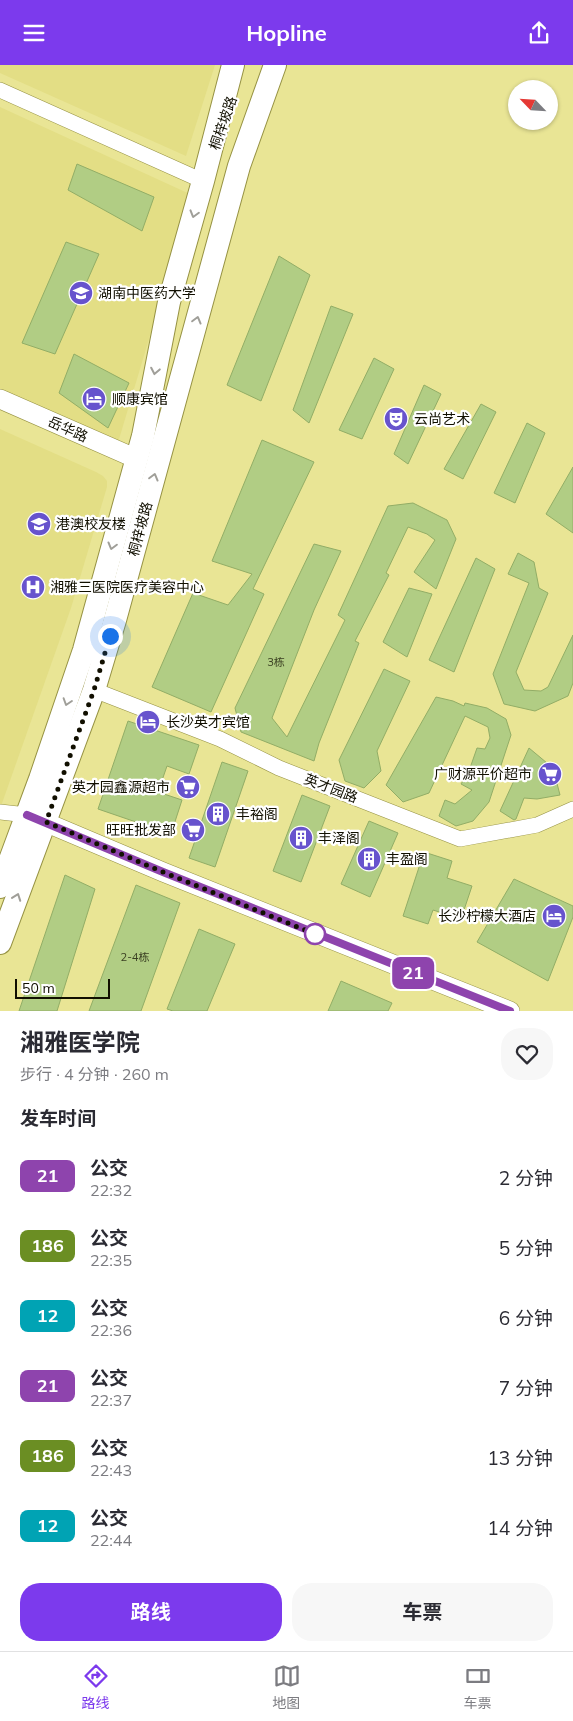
<!DOCTYPE html>
<html lang="zh">
<meta charset="utf-8">
<style>
:root{--surface:#fff;--page:#f7f7f7;--text:#2b2b33;--muted:#7c7c81;--line:#e1e1e2;--accent:#7c3aed}
body{margin:0;font-family:Mulish,"Noto Sans SC",sans-serif;background:var(--page);color:var(--text);height:100vh;display:flex;flex-direction:column;font-size:19px;white-space:nowrap}
*{box-sizing:border-box;margin:0}
p{font-size:16px;color:var(--muted)}
.icon{flex:none;width:28px;height:28px;fill:none;stroke:currentColor;stroke-width:2;stroke-linecap:round;stroke-linejoin:round}
.map{position:relative;height:946px;overflow:hidden}
.panel{display:flex;flex-direction:column;background:var(--surface);flex:1}
.panel>*{flex:none}
.badge{padding:0 10px;border-radius:8px;font-size:18px;line-height:32px}
.needle{width:32px;rotate:295deg}
.tools{position:absolute;left:508px;top:15px;display:grid;gap:10px}
.tools a{display:grid;place-items:center;width:50px;height:50px;border-radius:50%;background:var(--surface);box-shadow:0 1px 4px #0004;font-size:25px}
.scale{position:absolute;left:15px;bottom:12px;width:95px;box-sizing:border-box;padding-left:5px;border:2px solid #110f00;border-top:0;font-size:14px;line-height:18px;white-space:nowrap;color:#110f00;-webkit-text-stroke:4px #fff;paint-order:stroke}
.you{position:absolute;width:25px;height:25px;margin:-12px;border:4px solid #fff;border-radius:50%;background:#1a73e8;box-shadow:0 0 0 8px #1a73e833}
.map>.badge{position:absolute;translate:-50% -50%;box-shadow:0 0 0 2px #fff}
h2{padding:0 20px;font-size:19px;line-height:45px}
.round{display:grid;place-items:center;flex:none;width:52px;height:52px;border-radius:20px;background:var(--page)}
.headline{display:flex;align-items:center;justify-content:space-between;height:85px;padding:0 20px}
h1{font-size:24px;font-weight:700;line-height:38px}
.cta{display:flex;gap:10px;margin-top:auto;padding:10px 20px}
.cta a{flex:1;height:58px;border-radius:20px;background:var(--accent);color:#fff;font-size:20px;font-weight:700;line-height:58px;text-align:center}
.cta a+a{background:var(--page);color:var(--text)}
ul{padding:0;list-style:none}
li{display:flex;align-items:center;gap:15px;height:70px;padding:0 20px}
li div{flex:1}
li b{display:block;font-size:19px}
li em{font-style:normal}
li .badge{min-width:55px;font-weight:700;text-align:center}
header{display:flex;justify-content:space-between;align-items:center;height:65px;padding:0 20px;background:var(--accent);color:#fff;font-size:22px;font-weight:700}
.dock{display:flex;justify-content:space-around;align-items:center;height:70px;border-top:1px solid var(--line);background:var(--surface);font-size:14px;color:var(--muted)}
.dock a{display:grid;justify-items:center;gap:2px}
.dock .active{color:var(--accent)}
.map>svg:first-child{display:block}
.built{fill:#e3de85}
.building{fill:#b1cd84;stroke:#92ad66}
.lines{fill:none;stroke-linecap:round;stroke-linejoin:round}
.minor-casing{stroke:#969243;stroke-width:16}
.tertiary-casing{stroke:#969243;stroke-width:20}
.primary-casing{stroke:#969243;stroke-width:24}
.minor{stroke:#fff;stroke-width:15}
.tertiary{stroke:#fff;stroke-width:19}
.primary{stroke:#fff;stroke-width:22}
.oneway{stroke:#a09f99}
.line-casing{stroke:#fff;stroke-width:11}
.line{stroke:#8e44ad;stroke-width:8}
.walk{stroke:#110f00;stroke-width:5;stroke-dasharray:0 9}
.stop-dot{fill:#fff;stroke:#8e44ad;stroke-width:2.5}
.labels{text-anchor:middle;dominant-baseline:central;stroke-width:4.5;stroke-linejoin:round;paint-order:stroke}
.number-label{font-size:11px;fill:#393e21}
.street-label{font-size:14px;fill:#110f00;stroke:#fff}
.poi-label{font-size:14px;fill:#110f00;stroke:#fff;text-anchor:start}
</style>
<header><svg class="icon" aria-label="menu" viewBox="0 0 24 24"><path d="M4 6h16M4 12h16M4 18h16"/></svg>Hopline<svg class="icon" aria-label="share" viewBox="0 0 24 24"><path d="M12 15V3M7 8l5-5 5 5M5 13v7h14v-7"/></svg></header>
<div class="map">
<svg width="573" height="946" viewBox="0 0 573 946">
<rect width="100%" height="100%" fill="#e9e595"/>
<g class="built">
<path d="M0,0h215l-29,91 -186,-83z"/>
<path d="M0,42l192,88 -75,251 -117,-55z"/>
<path d="M0,364l96,43 7,4 4,5v6l-36,121 -71,201z"/>
</g>
<g class="building">
<path d="M77,99l77,33 -12,34 -74,-41z"/>
<path d="M66,177l33,12 -44,100 -33,-11z"/>
<path d="M279,191l31,19 -49,126 -34,-16z"/>
<path d="M331,241l22,8 -44,109 -16,-13z"/>
<path d="M74,289l55,29 -21,45 -49,-35z"/>
<path d="M374,293l20,11 -32,70 -23,-9z"/>
<path d="M424,320l17,9 -33,70 -14,-10z"/>
<path d="M481,339l15,8 -33,67 -19,-10z"/>
<path d="M527,358l18,10 -30,70 -21,-10z"/>
<path d="M262,375l52,22 -61,127 11,5 -53,118 -59,-25 41,-94 35,12 24,-31 -40,-13z"/>
<path d="M573,402v66l-27,-19z"/>
<path d="M413,438l34,17 9,19 -20,50 -22,-17 21,-32 -8,-6 -19,-7 -22,46 3,2 -34,66 4,2 -40,100 -5,18 -73,-29 -6,-24 79,-164 27,7 -27,59 -42,108 15,19 58,-117 -7,-5 50,-109z"/>
<path d="M518,488l16,9 5,26 9,5 -32,79 8,18 17,1 7,-4 25,-52v48l-5,13 -33,15 -31,-7 -11,-30 36,-91 -21,-9z"/>
<path d="M476,493l19,11 -41,103 -25,-12z"/>
<path d="M409,523l23,6 -25,63 -24,-15z"/>
<path d="M384,604l26,12 -33,70 4,20 -17,17 -19,-7 -6,-21z"/>
<path d="M436,632l17,4 11,5 1,-3 22,5 19,11 5,16 -22,67 -16,19 -17,5 -17,-10 6,-16 10,4 17,-14 -11,-6 8,-13 8,-23 8,1 5,-11 -2,-11 -23,-11 -36,77 -26,9 -17,-17z"/>
<path d="M128,656l71,24 -10,29 -22,-8 -9,26 24,8 -11,34 -73,-25z"/>
<path d="M529,683l24,20 7,27 -23,4 -13,-1 -8,21 -2,1 -14,-9z"/>
<path d="M222,697l26,9 -33,96 -26,-9z"/>
<path d="M302,730l28,11 -29,76 -28,-11z"/>
<path d="M369,756l29,12 -28,64 -29,-13z"/>
<path d="M424,787l28,9 -5,17 25,8 -11,33 -28,-9 -5,14 -25,-8z"/>
<path d="M65,810l30,14 -38,122h-38z"/>
<path d="M514,814l59,27v11l-25,64 -71,-39z"/>
<path d="M136,820l44,18 -39,108h-52z"/>
<path d="M199,864l36,15 -28,67h-34l-6,-2z"/>
<path d="M341,916l51,22 -4,8h-60z"/>
</g>
<g class="lines">
<g class="minor-casing">
<g id="minor">
<path d="M0,25l203,91"/>
<path d="M94,625l126,49 59,29 181,71 77,-14 36,-16"/>
<path d="M0,747l27,3"/>
</g>
</g>
<g class="tertiary-casing">
<g id="tertiary">
<path d="M0,334l137,60"/>
<path d="M33,752l130,55 347,139"/>
</g>
</g>
<g class="primary-casing">
<g id="primary">
<path d="M0,822l40,-108 44,-129 59,-214 26,-134 34,-121 30,-116"/>
<path d="M0,878l94,-253 21,-70 124,-454 36,-101"/>
</g>
</g>
<use href="#minor" class="minor"/>
<use href="#tertiary" class="tertiary"/>
<use href="#primary" class="primary"/>
</g>
<defs><path id="oneway-chevron" d="M-2-3.5L2.5 0L-2 3.5" fill="none" stroke-width="1.6" stroke-linecap="round" stroke-linejoin="round" transform="scale(1.25)"/></defs>
<g class="oneway">
<use href="#oneway-chevron" transform="translate(194 149) rotate(106)"/>
<use href="#oneway-chevron" transform="translate(197 255) rotate(-75)"/>
<use href="#oneway-chevron" transform="translate(155 306) rotate(101)"/>
<use href="#oneway-chevron" transform="translate(154 412) rotate(-75)"/>
<use href="#oneway-chevron" transform="translate(112 481) rotate(105)"/>
<use href="#oneway-chevron" transform="translate(67 637) rotate(108)"/>
<use href="#oneway-chevron" transform="translate(17 832) rotate(-70)"/>
</g>
<g class="lines">
<g class="line-casing">
<path id="line" d="M27,750l136,57 347,139"/>
</g>
<use href="#line" class="line"/>
<path class="walk" d="M110,571l-16,54 -48,132 117,50 152,62"/>
</g>
<defs>
<g id="university-disc" transform="scale(1.25)"><circle r="9.5" fill="#6753cd" stroke="#fff"/><path d="M0-5L7-2L0 1L-7-2ZM-4 1L0 2.5L4 1V4Q0 6-4 4Z" fill="#fff"/></g>
<g id="hotel-disc" transform="scale(1.25)"><circle r="9.5" fill="#6753cd" stroke="#fff"/><path d="M-6-4.5h1.5V1H6V5H4.5V3h-9V5H-6ZM-4 0a1.8 1.8 0 1 1 3.6 0ZM.5 0V-2.5h3Q6-2.5 6 0Z" fill="#fff"/></g>
<g id="theatre-disc" transform="scale(1.25)"><circle r="9.5" fill="#6753cd" stroke="#fff"/><path d="M-5-5.5Q0-4 5-5.5V0Q5 5 0 6Q-5 5-5 0ZM-3.3-2.5H-1v1.5H-3.3ZM1-2.5H3.3v1.5H1ZM-2.8 1Q0 5.5 2.8 1Z" fill="#fff"/></g>
<g id="hospital-disc" transform="scale(1.25)"><circle r="9.5" fill="#6753cd" stroke="#fff"/><path d="M-5-5h3v3.5h4V-5h3V5h-3V1.5h-4V5h-3Z" fill="#fff"/></g>
<g id="supermarket-disc" transform="scale(1.25)"><circle r="9.5" fill="#6753cd" stroke="#fff"/><path d="M-6-5.5h2.5l.6 2H6L4.5 2H-2.5L-4.4-4H-6ZM-1.5 3.2a1.3 1.3 0 1 0 .1 0ZM3 3.2a1.3 1.3 0 1 0 .1 0Z" fill="#fff"/></g>
<g id="building-disc" transform="scale(1.25)"><circle r="9.5" fill="#6753cd" stroke="#fff"/><path d="M-4-6H4V6H1V3H-1V6H-4ZM-2.5-4.3h1.7v1.8h-1.7ZM.8-4.3h1.7v1.8H.8ZM-2.5-1h1.7V.8h-1.7ZM.8-1h1.7V.8H.8Z" fill="#fff"/></g>
</defs>
<g fill-rule="evenodd">
<use href="#university-disc" x="81" y="228"/>
<use href="#hotel-disc" x="94" y="334"/>
<use href="#theatre-disc" x="396" y="354"/>
<use href="#university-disc" x="39" y="459"/>
<use href="#hospital-disc" x="33" y="522"/>
<use href="#hotel-disc" x="148" y="657"/>
<use href="#supermarket-disc" x="550" y="709"/>
<use href="#supermarket-disc" x="188" y="722"/>
<use href="#building-disc" x="218" y="749"/>
<use href="#supermarket-disc" x="193" y="765"/>
<use href="#building-disc" x="301" y="773"/>
<use href="#building-disc" x="369" y="794"/>
<use href="#hotel-disc" x="554" y="851"/>
</g>
<circle class="stop-dot" cx="315" cy="869" r="10"/>
<g class="labels">
<g class="number-label">
<text x="276" y="597">3栋</text>
<text x="135" y="892">2-4栋</text>
</g>
<g class="street-label">
<text transform="translate(223 58) rotate(-71)">桐梓坡路</text>
<text transform="translate(68 364) rotate(24)">岳华路</text>
<text transform="translate(140 464) rotate(-75)">桐梓坡路</text>
<text transform="translate(331 723) rotate(21)">英才园路</text>
</g>
<g class="poi-label">
<text x="98" y="228">湖南中医药大学</text>
<text x="112" y="334">顺康宾馆</text>
<text x="414" y="354">云尚艺术</text>
<text x="56" y="459">港澳校友楼</text>
<text x="50" y="522">湘雅三医院医疗美容中心</text>
<text x="166" y="657">长沙英才宾馆</text>
<text x="532" y="709" text-anchor="end">广财源平价超市</text>
<text x="170" y="722" text-anchor="end">英才园鑫源超市</text>
<text x="236" y="749">丰裕阁</text>
<text x="176" y="765" text-anchor="end">旺旺批发部</text>
<text x="318" y="773">丰泽阁</text>
<text x="386" y="794">丰盈阁</text>
<text x="536" y="851" text-anchor="end">长沙柠檬大酒店</text>
</g>
</g>
</svg>
<div class="tools">
<a><svg class="needle" viewBox="-14 -14 28 28"><path d="M0-13l5 13h-10z" fill="#e53935"/><path d="M0 13l5-13h-10z" fill="#7c7c81"/></svg></a>
</div>
<div class="scale">50 m</div>
<div class="you" style="left:110px;top:571px"></div>
<b class="badge" style="left:413px;top:908px;background:#8e44ad;color:#fff">21</b>
</div>
<section class="panel">
<div class="headline"><div><h1>湘雅医学院</h1><p>步行 · 4 分钟 · 260 m</p></div><a class="round"><svg class="icon" aria-label="heart" viewBox="0 0 24 24"><path d="M12 20l-8-8c-3-5 5-10 8-4 3-6 11-1 8 4z"/></svg></a></div>
<h2>发车时间</h2>
<ul>
<li><span class="badge" style="background:#8e44ad;color:#fff">21</span><div><b>公交</b><p>22:32</p></div><em>2 分钟</em></li>
<li><span class="badge" style="background:#6b8e23;color:#fff">186</span><div><b>公交</b><p>22:35</p></div><em>5 分钟</em></li>
<li><span class="badge" style="background:#00a3b4;color:#fff">12</span><div><b>公交</b><p>22:36</p></div><em>6 分钟</em></li>
<li><span class="badge" style="background:#8e44ad;color:#fff">21</span><div><b>公交</b><p>22:37</p></div><em>7 分钟</em></li>
<li><span class="badge" style="background:#6b8e23;color:#fff">186</span><div><b>公交</b><p>22:43</p></div><em>13 分钟</em></li>
<li><span class="badge" style="background:#00a3b4;color:#fff">12</span><div><b>公交</b><p>22:44</p></div><em>14 分钟</em></li>
</ul>
<div class="cta"><a>路线</a><a>车票</a></div>
</section>
<nav class="dock">
<a class="active"><svg class="icon" aria-label="directions" viewBox="0 0 24 24"><path d="M12 3l9 9-9 9-9-9zM9 14v-3h6M13 9l2 2-2 2"/></svg>路线</a>
<a><svg class="icon" aria-label="map" viewBox="0 0 24 24"><path d="M3 6l6-2 6 2 6-2v14l-6 2-6-2-6 2zM9 4v14M15 6v14"/></svg>地图</a>
<a><svg class="icon" aria-label="tickets" viewBox="0 0 24 24"><path d="M3 7h18v10H3zM15 7v10"/></svg>车票</a>
</nav>
